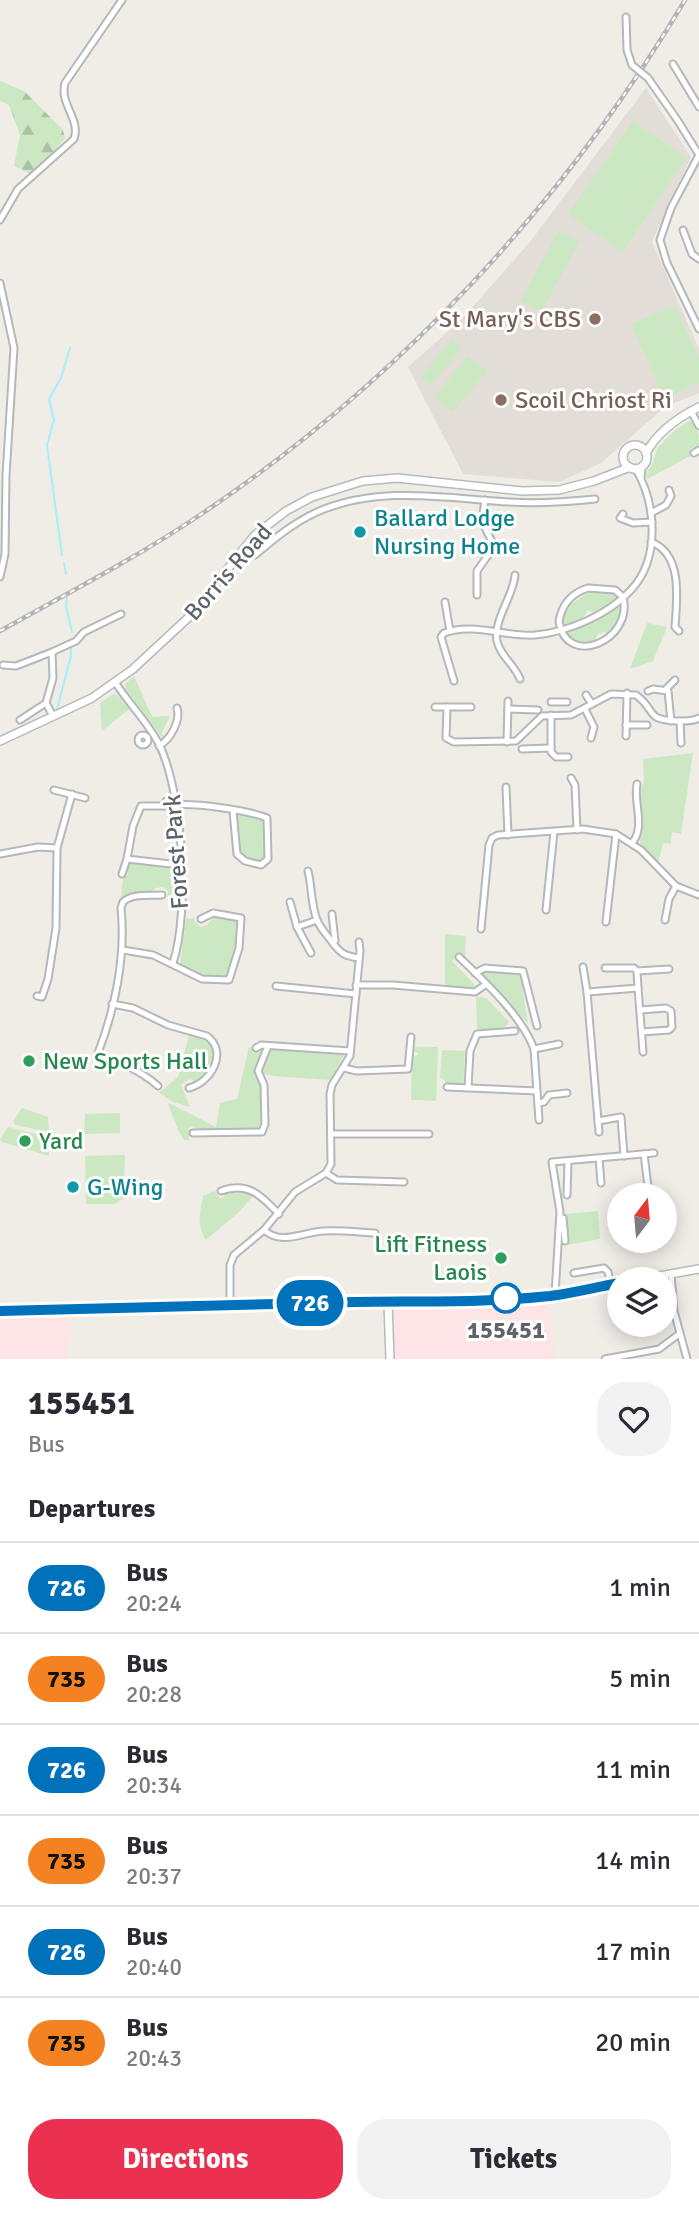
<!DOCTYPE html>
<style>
:root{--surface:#fff;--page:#f2f2f3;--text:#2b2b33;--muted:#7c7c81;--line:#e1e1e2;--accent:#eb314f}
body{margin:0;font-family:Signika,sans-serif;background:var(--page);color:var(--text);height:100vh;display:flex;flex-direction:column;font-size:26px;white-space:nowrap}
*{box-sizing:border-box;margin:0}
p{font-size:23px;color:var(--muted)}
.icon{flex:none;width:38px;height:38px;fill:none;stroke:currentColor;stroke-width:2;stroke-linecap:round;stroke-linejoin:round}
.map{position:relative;height:1359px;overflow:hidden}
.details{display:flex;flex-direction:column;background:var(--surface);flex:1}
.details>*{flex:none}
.badge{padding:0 14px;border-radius:23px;font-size:24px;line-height:46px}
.needle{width:46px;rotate:16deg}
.buttons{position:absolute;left:607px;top:1183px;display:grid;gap:14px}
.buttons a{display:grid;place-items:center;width:70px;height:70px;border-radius:50%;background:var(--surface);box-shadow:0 4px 18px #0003;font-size:35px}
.map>.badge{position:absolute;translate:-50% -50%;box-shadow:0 0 0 4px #fff}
h2{padding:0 28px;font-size:26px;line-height:63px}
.round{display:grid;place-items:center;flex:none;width:74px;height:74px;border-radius:28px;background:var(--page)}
.headline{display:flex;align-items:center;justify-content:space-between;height:119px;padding:0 28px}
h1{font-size:33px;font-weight:700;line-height:52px}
.cta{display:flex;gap:14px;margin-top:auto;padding:14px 28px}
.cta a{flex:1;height:80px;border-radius:28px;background:var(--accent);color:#fff;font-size:28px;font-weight:700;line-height:80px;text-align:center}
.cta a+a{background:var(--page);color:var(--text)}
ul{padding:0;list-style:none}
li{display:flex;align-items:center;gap:21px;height:91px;padding:0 28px;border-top:2px solid var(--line)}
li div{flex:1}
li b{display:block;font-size:26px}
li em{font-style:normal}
li .badge{min-width:77px;font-weight:700;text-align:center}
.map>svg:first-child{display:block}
.education{fill:#e3ddd7}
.medical{fill:#fce4e7}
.green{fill:#cce8c3}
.forest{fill:url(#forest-firs)}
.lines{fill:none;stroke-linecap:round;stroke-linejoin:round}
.stream{stroke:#a8eeff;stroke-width:2}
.street-casing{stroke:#b4b8bb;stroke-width:9}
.secondary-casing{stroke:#b5bbbe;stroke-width:10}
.street{stroke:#fff;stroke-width:5}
.secondary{stroke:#fff;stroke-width:7}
.rail-casing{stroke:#b3b4b5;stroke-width:4.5}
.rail{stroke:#fff;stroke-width:2;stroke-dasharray:5;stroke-linecap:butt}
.street-bridge-casing{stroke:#b4b8bb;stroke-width:9;stroke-linecap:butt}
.street-bridge{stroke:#fff;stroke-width:5}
.line-casing{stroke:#fff;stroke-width:16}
.line{stroke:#0072bc;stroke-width:10}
.education-dot{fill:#8d6e63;stroke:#fff;stroke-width:2.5}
.culture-dot{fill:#0f9aa8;stroke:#fff;stroke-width:2.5}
.leisure-dot{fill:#2e9e5b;stroke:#fff;stroke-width:2.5}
.stop-dot{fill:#fff;stroke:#0072bc;stroke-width:3.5}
.labels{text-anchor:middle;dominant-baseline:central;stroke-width:6;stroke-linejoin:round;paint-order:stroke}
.education-label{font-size:24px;fill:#785e54;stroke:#fff;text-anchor:end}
.culture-label{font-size:24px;fill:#0d838f;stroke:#fff;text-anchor:start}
.street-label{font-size:24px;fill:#5e6467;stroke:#fff}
.leisure-label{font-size:24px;fill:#27864d;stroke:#fff;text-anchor:start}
.stop-label{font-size:24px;font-weight:bold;fill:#5e6467;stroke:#fff}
</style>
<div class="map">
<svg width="699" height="1359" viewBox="0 0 699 1359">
<defs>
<pattern id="forest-firs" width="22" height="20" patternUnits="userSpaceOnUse" patternTransform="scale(1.75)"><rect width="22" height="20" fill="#cce8c3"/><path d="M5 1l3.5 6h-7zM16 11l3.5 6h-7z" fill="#a9c0a2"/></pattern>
</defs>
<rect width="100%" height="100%" fill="#f0ece6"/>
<path class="education" d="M646,88l45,69 -39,85 47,107v44l-34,14 -64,56 -42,19 -96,-8 -55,-107 54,-48 67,-76z"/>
<g class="medical">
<path d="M548,1304l8,55h-164l-2,-44 7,-7z"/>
<path d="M71,1315l-4,44h-67v-43z"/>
</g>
<g class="green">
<path d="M633,121l54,37 -65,94 -54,-38z"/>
<path d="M559,230l21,11 -39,71 -21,-11z"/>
<path d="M675,305l24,53v25l-35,16 -33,-75z"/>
<path d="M452,339l10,9 -31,37 -10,-8z"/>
<path d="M468,356l19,15 -34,41 -19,-15z"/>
<path d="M689,421c10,3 10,15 10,24l-9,4 2,6 -45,24 -1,-6 7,-10 4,-15 18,-18z"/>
<path d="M590,591l26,1 2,6 -24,14 -6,-2 -5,8 -18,7 -2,-5 7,-15z"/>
<path d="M619,603l5,3 -6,19 -9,9 -5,-2 -7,3 -1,5c-11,2 -19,3 -28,-5l1,-5 20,-9 7,1 3,-7z"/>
<path d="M647,623l20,4 -14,34 -23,8z"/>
<path d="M134,676l18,41 18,-1 -9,18 4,2 -2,3 -37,-50 -1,-5z"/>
<path d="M113,694l4,1 12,14 -27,22 -2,-28z"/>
<path d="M693,753l-12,81 -9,-2 -1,12 -8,-1 -5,20 -18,-19 1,-22 -3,-28 6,-12 -1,-23z"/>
<path d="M240,814l25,6 1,36 -3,5 -12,-1 -12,-7 -3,-35z"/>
<path d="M129,862l45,6 3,30 -8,-1 -2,-7 -4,-3 -7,1 -8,7 -15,-2 -12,5 2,-20 5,-3 -1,-6z"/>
<path d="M214,917l20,2 5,5 -2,24 -9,30 -31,-4 -17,-9 6,-46 8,-1 1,4 6,5 6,-2z"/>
<path d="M445,934l21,2 -1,23 -6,-5 -7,7 23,24 -2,3 -28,-2z"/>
<path d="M486,970l34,4 8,50 -48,-52z"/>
<path d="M476,997l10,1 23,24 -6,8 -26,-1z"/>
<path d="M189,1035c5,1 13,1 17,4 17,10 4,35 -7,44l-10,-4 -8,6 9,22 -17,-5 -14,-9 19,-16z"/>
<path d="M249,1047l7,5 7,-4 -8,24 7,13 -1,42 -7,4 -52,-1 -13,-4v14h-5c-8,-11 -11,-25 -17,-38l49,25 4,-24 17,-4z"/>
<path d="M413,1047h25l-2,54 -25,-1 1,-43 6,-2v-2l-5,-2z"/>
<path d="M271,1048l73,7 -14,25 -57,-4 -11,-3z"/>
<path d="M442,1050l23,1 -2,35 -15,-1 -5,-6 -3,-1z"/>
<path d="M22,1108l26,9 1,15 -34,-7 -2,-4z"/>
<path d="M120,1113v20l-36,1 1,-20z"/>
<path d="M8,1127l37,9 4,3v17l-47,-14 -2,-2z"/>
<path d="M125,1155l-1,24 4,1 -1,17 -13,7h-28l-1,-48z"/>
<path d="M214,1191l6,7h3l3,-6 19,-1 8,5 -13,15 -34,29c-10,-17 -6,-26 -3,-44z"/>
<path d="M598,1211l2,28 -32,6 -2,-31z"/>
</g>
<path class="forest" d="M0,81l24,10 39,39 2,8 -15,19 -19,17 -17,-8 6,-31 -11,-30 -9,-4z"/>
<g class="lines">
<g class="stream">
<path d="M62,555l-15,-110 7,-25 -5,-21 12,-21 9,-30"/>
<path d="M64,563l2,11"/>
<path d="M67,598l-1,8 6,26"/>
<path d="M57,709l14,-53v-7"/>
</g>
<g class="street-casing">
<g id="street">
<path d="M626,17l1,33 5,15"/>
<path d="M673,64l26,43"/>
<path d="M648,78l30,43 21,34 -28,53 -11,32 7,23 32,66"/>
<path d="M0,220l18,-31 56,-50c7,-20 -15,-35 -9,-56l57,-83"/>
<path d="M683,230l9,24 7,5"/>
<path d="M0,283l14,65 -8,127 -1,79 -5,23"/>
<path d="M691,411l8,15"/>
<path d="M694,453l5,-3"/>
<path d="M641,478l1,-12"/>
<path d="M651,513l15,-8 5,-9 -2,-6"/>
<path d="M623,514l-3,4 13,5 19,-1"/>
<path d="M651,542c32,12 26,57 24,85l4,4"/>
<path d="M255,555c19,-16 38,-32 62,-43 62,-27 127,-14 192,-10 29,2 57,0 86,-3"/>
<path d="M515,575c-1,20 -22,45 -18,66 3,15 18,24 23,38"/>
<path d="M588,588l27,2 8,7c11,44 -57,72 -64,24 3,-17 13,-28 29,-33z"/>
<path d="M477,595v-24l14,-20 1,-9 -10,-21 3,-21"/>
<path d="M445,602l5,29"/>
<path d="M52,652l1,26 -7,25 7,13"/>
<path d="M3,665l13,1 36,-14 24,-11 8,-9 37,-18"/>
<path d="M454,681l-13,-44 3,-4c29,-11 60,4 91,2 33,-3 73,-20 96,-45 30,-32 25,-88 4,-122"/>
<path d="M115,682c14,22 32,39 44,62 24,49 31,167 14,219"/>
<path d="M666,689l9,-9"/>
<path d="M648,691l5,-2 15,2 3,30"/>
<path d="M586,695l6,9"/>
<path d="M551,702h16"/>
<path d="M435,707h36"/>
<path d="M447,707l-1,31 8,4 62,-1 26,-25 29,-1 40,-21 25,1c21,15 8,25 41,26 8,0 15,1 22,-3"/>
<path d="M508,709l30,1"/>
<path d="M585,709l9,18 -3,11"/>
<path d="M551,715v37l5,5h12"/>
<path d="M20,720l26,-17"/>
<path d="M680,721l1,22"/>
<path d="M626,725h21"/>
<circle cx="143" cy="740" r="5"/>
<path d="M626,736l1,-43"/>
<path d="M507,742l1,-41"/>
<path d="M159,746c12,-7 22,-26 18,-38"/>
<path d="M522,749l29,-1"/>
<path d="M571,778l4,7 2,45"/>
<path d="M506,787l2,48"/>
<path d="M54,790l31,8"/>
<path d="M166,801l-1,5h-24l-8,20 -6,33 53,6"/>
<path d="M175,805c20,-2 73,5 92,13l1,41 -7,6 -16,-4 -8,-7 -4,-43"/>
<path d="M632,843c14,-16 1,-41 5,-59"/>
<path d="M0,854l38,-7 19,1"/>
<path d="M308,871c4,16 3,34 9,49 3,8 10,15 15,22 9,12 13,14 27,16"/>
<path d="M122,874l5,-15"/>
<path d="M290,902l7,25 14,26"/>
<path d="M546,910l8,-78"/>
<path d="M332,914l3,27 -2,2"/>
<path d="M665,920l4,-21 7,-13"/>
<path d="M606,922l10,-88"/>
<path d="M297,927l20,-7"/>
<path d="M481,929l8,-84 3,-7 6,-3 85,-6 33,5 25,16 35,36 23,9"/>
<path d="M123,950l30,5 49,24 27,1 10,-32 2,-30 -28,-5 -12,6"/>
<path d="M459,957c25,24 63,59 75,92l5,71"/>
<path d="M583,967l4,25 12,140"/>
<path d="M637,971l32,-2"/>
<path d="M475,973l10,-5 38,3 14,55"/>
<path d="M356,985h37l82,7 10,-7"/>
<path d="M276,986l80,8"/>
<path d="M638,988l5,64"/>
<path d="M587,992l51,-4 -1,-17 -3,-3h-29"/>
<path d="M37,996l5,1 6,-18 8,-51 1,-80 15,-54"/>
<path d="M112,1004l21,4 35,17 39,11c22,17 3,47 -18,52"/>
<path d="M641,1010l25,-2 5,3 1,16 -3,3 -27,2"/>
<path d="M256,1048l5,-3 89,6"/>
<path d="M534,1049l25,-5"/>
<path d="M344,1068l13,3 51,-2 3,-32"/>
<path d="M158,1086c-10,-9 -22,-16 -35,-22 -9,-4 -20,-3 -25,-11 17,-44 28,-97 23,-145l2,-6c9,-9 26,-6 39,-7"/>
<path d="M447,1087l90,4"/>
<path d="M468,1088l2,-37 7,-17 38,-3"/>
<path d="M538,1103l6,-1 5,-7 18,-2"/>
<path d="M598,1121l23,-4 3,39"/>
<path d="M193,1133l69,-1 3,-8 -1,-39 -6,-14 10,-25"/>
<path d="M331,1134h98"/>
<path d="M644,1154l5,41"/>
<path d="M599,1158l2,25"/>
<path d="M326,1173l5,-9 -1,-70 2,-9 18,-29 10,-105 -1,-9"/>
<path d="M326,1173l11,7 67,2"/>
<path d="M221,1191c28,-10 40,5 58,23"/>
<path d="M567,1195l1,-34"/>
<path d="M559,1229h5l-1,-11"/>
<path d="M564,1229l1,12"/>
<path d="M264,1230c18,16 38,2 60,1 16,-1 34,1 51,2"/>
<path d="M574,1273l30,-5 4,4 3,13"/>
<path d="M671,1274l3,37 13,48"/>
<path d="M555,1295l5,-83 -8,-50 102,-9"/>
<path d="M230,1305v-40l4,-10 30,-25 31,-38 31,-19"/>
<path d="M605,1359l54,-10 20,-15"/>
</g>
</g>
<g class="secondary-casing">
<g id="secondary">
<circle cx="635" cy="457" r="12"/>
<path d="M646,453c11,-20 33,-36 53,-46"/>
<path d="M0,741l92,-43 41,-29 56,-52 66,-82 31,-24 26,-14 51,-16 34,-3 125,13 37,-1 35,-9 36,-14"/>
<path d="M642,1279l57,-10"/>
<path d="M388,1303l2,56"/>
<path d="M0,1311l375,-10 13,2 161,-7 71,-13"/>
</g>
</g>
<use href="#street" class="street"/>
<use href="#secondary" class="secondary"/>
<g class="rail-casing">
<path id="rail" d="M0,631c66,-37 134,-72 197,-114 199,-133 366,-312 488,-517"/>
</g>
<use href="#rail" class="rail"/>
<g class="street-bridge-casing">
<path id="street-bridge" d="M632,65l16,13"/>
</g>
<use href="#street-bridge" class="street-bridge"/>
</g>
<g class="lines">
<g class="line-casing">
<path id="line" d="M0,1311l354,-9c65,-1 131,1 196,-6 23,-3 46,-9 70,-13"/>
</g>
<use href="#line" class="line"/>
</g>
<g class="education-dot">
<circle cx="595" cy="319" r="7"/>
<circle cx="501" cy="400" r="7"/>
</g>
<g class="culture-dot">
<circle cx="360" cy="532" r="7"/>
<circle cx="73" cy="1187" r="7"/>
</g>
<g class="leisure-dot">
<circle cx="29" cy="1061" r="7"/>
<circle cx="25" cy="1141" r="7"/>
<circle cx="501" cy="1258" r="7"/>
</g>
<circle class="stop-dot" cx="506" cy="1298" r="14"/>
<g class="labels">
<g class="education-label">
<text x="581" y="319">St Mary's CBS</text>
<text x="515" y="400" text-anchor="start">Scoil Chriost Ri</text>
</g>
<g class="culture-label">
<text x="374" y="518">Ballard Lodge<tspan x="374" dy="28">Nursing Home</tspan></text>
<text x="87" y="1187">G-Wing</text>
</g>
<g class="street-label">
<text transform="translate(228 572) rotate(-49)">Borris Road</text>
<text transform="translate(176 852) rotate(-94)">Forest Park</text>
</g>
<g class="leisure-label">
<text x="43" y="1061">New Sports Hall</text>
<text x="39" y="1141">Yard</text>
<text x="487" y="1244" text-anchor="end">Lift Fitness<tspan x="487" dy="28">Laois</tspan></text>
</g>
<g class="stop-label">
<text x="506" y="1330">155451</text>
</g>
</g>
</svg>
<div class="buttons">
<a><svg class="needle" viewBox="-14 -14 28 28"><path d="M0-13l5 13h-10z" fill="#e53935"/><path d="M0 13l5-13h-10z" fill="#7c7c81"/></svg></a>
<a><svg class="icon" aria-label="layers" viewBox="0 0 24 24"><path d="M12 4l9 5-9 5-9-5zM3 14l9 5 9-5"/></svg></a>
</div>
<b class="badge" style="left:310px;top:1303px;background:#0072bc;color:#fff">726</b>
</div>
<section class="details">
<div class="headline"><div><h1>155451</h1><p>Bus</p></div><a class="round"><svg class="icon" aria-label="heart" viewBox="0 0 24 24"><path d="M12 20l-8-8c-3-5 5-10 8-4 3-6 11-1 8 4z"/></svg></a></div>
<h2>Departures</h2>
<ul>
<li><span class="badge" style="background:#0072bc;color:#fff">726</span><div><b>Bus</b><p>20:24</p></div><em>1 min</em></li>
<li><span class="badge" style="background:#f58220;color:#111">735</span><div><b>Bus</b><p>20:28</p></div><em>5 min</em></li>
<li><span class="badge" style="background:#0072bc;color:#fff">726</span><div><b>Bus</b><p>20:34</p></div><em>11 min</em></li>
<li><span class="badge" style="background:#f58220;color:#111">735</span><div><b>Bus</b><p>20:37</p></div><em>14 min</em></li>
<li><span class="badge" style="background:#0072bc;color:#fff">726</span><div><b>Bus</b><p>20:40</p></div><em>17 min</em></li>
<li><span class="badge" style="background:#f58220;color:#111">735</span><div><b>Bus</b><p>20:43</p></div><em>20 min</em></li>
</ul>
<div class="cta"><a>Directions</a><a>Tickets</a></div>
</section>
